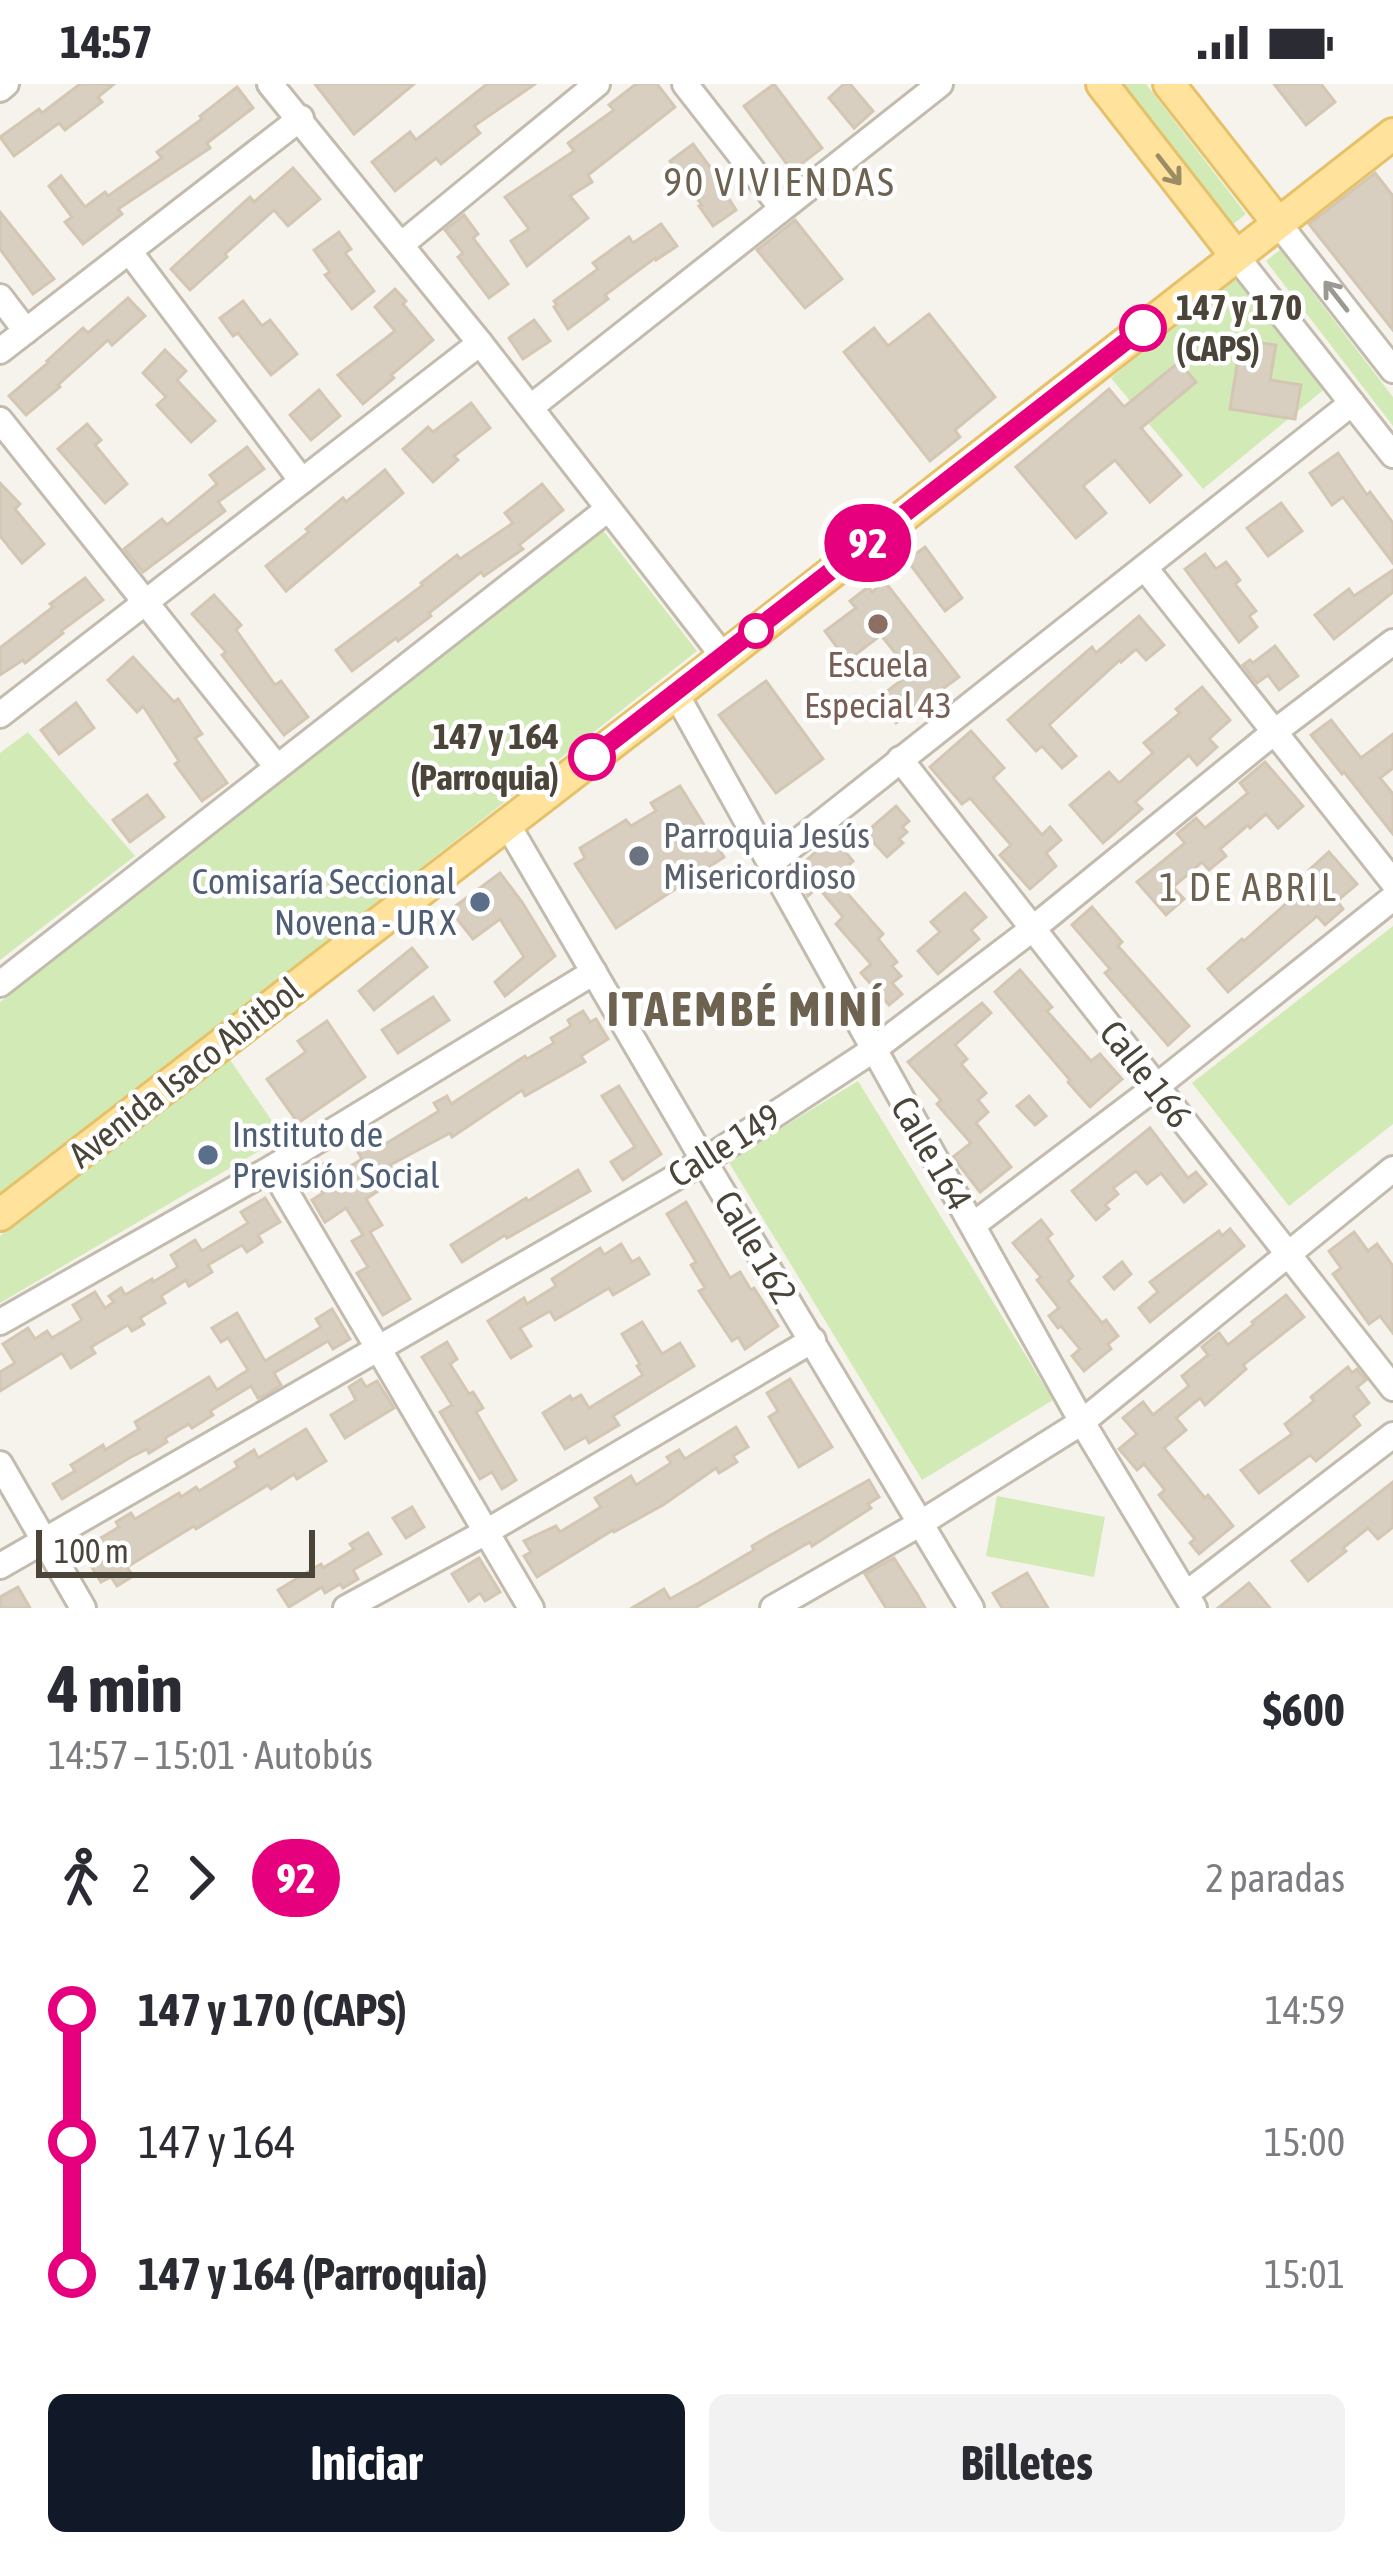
<!DOCTYPE html>
<html lang="es">
<meta charset="utf-8">
<style>
:root{--surface:#fff;--page:#f2f2f3;--text:#2b2b33;--muted:#7c7c81;--accent:#111827}
body{margin:0;font-family:"Asap Condensed",sans-serif;background:var(--page);color:var(--text);height:100vh;display:flex;flex-direction:column;font-size:45px;white-space:nowrap}
*{box-sizing:border-box;margin:0}
p{font-size:39px;color:var(--muted)}
.icon{flex:none;width:66px;height:66px;fill:none;stroke:currentColor;stroke-width:2;stroke-linecap:round;stroke-linejoin:round}
.map{position:relative;height:1524px;overflow:hidden}
.side{display:flex;flex-direction:column;background:var(--surface);flex:1}
.side>*{flex:none}
.badge{padding:0 24px;border-radius:39px;font-size:42px;line-height:78px}
.scale{position:absolute;left:36px;bottom:30px;width:279px;box-sizing:border-box;padding-left:12px;border:6px solid #4b4439;border-top:0;font-size:33px;line-height:42px;white-space:nowrap;color:#4b4439;-webkit-text-stroke:9px #fff;paint-order:stroke}
.map>.badge{position:absolute;translate:-50% -50%;box-shadow:0 0 0 6px #fff}
.legs{display:flex;align-items:center;gap:18px;height:132px;padding:0 48px;font-size:39px}
.legs p{margin-inline-start:auto}
.overview{display:flex;align-items:center;justify-content:space-between;height:204px;padding:0 48px}
h1{font-size:66px;font-weight:700;line-height:90px}
.cta{display:flex;gap:24px;margin-top:auto;padding:24px 48px}
.cta a{flex:1;height:138px;border-radius:18px;background:var(--accent);color:#fff;font-size:48px;font-weight:700;line-height:138px;text-align:center}
.cta a+a{background:var(--page);color:var(--text)}
ul{padding:0 48px;list-style:none}
li{display:flex;align-items:center;gap:42px;height:132px;font-size:45px}
li i{display:grid;place-items:center;width:18px;height:100%;margin:0 15px;background:currentColor}
li i::after{content:'';width:30px;height:30px;margin:-15px;border:9px solid;border-radius:50%;background:var(--surface)}
li p{margin-inline-start:auto}
li:first-child i{background:linear-gradient(#0000 50%,currentColor 0)}
li:last-child i{background:linear-gradient(currentColor 50%,#0000 0)}
.status{display:flex;justify-content:space-between;align-items:center;height:84px;padding:0 60px;background:var(--surface);direction:ltr}
.status svg{height:33px;fill:currentColor}
.map>svg:first-child{display:block}
.green{fill:#d2eab5}
.building{fill:#d8cfc1;stroke:#d3c7b4;stroke-width:3}
.lines{fill:none;stroke-linecap:round;stroke-linejoin:round}
.minor-casing{stroke:#c2bbae;stroke-width:30}
.major-casing{stroke:#e6c16a;stroke-width:36}
.minor{stroke:#fff;stroke-width:24}
.major{stroke:#ffe39c;stroke-width:30}
.oneway{stroke:#9c8c66}
.oneway2{stroke:#9c9892}
.line-1-casing{stroke:#fff;stroke-width:27}
.line-1{stroke:#e6007e;stroke-width:18}
.stop-1-dot{fill:#fff;stroke:#e6007e;stroke-width:6}
.education-dot{fill:#8d6e63;stroke:#fff;stroke-width:4.5}
.worship-dot{fill:#6b7280;stroke:#fff;stroke-width:4.5}
.service-dot{fill:#5c6f8a;stroke:#fff;stroke-width:4.5}
.labels{text-anchor:middle;dominant-baseline:central;stroke-width:9;stroke-linejoin:round;paint-order:stroke}
.stop-label{font-size:36px;font-weight:bold;fill:#4b4439;stroke:#fff;text-anchor:start}
.education-label{font-size:36px;fill:#785e54;stroke:#fff}
.worship-label{font-size:36px;fill:#5b616d;stroke:#fff;text-anchor:start}
.service-label{font-size:36px;fill:#4e5e75;stroke:#fff;text-anchor:end}
.street-label{font-size:36px;fill:#4b4439;stroke:#fff}
.neighbourhood-label{font-size:39px;letter-spacing:3px;fill:#6e6250;stroke:#fff}
.district-label{font-size:48px;font-weight:bold;letter-spacing:3px;fill:#6e6250;stroke:#fff}
</style>
<div class="status"><b>14:57</b><svg viewBox="0 0 49 12"><path d="M0 12V9h3v3zM5 12V6h3v6zM10 12V3h3v9zM15 12V0h3v12zM26 1h20v11H26zM47 4h2v5h-2z"/></svg></div>
<div class="map">
<svg width="1393" height="1524" viewBox="0 0 1393 1524">
<rect width="100%" height="100%" fill="#f6f3ec"/>
<g class="green">
<path d="M1123,0h23l100,130 -14,11z"/>
<path d="M1280,166l113,147v29l-127,-165z"/>
<path d="M1235,191l92,112 -124,102 -92,-111z"/>
<path d="M602,445l95,122 -697,547v-196z"/>
<path d="M28,648l107,124 -135,104v-207z"/>
<path d="M1393,842v198l-104,82 -97,-123z"/>
<path d="M228,973l55,80 -283,166v-67z"/>
<path d="M858,997l195,319 -131,80 -194,-319z"/>
<path d="M997,1412l108,21 -11,60 -108,-21z"/>
</g>
<g class="building">
<path d="M80,0h34l-16,13 4,5 -37,28 -6,-7 -45,33 -14,-19 39,-28 3,4z"/>
<path d="M315,0h99l-60,50z"/>
<path d="M487,0h48l-61,42 6,7 -39,31 -5,-6 -41,33 -23,-29 38,-30 6,8z"/>
<path d="M636,0h21l18,23 -87,68 4,7 -22,14 18,22 -61,48 -16,-25 18,-12 -24,-32 69,-46 -6,-8 46,-33 -5,-5z"/>
<path d="M774,0l48,64 -30,23 -48,-65z"/>
<path d="M844,0h6l23,27 -19,17 -25,-30z"/>
<path d="M1274,0h47l14,18 -29,23z"/>
<path d="M237,3l16,21 -46,35 3,5 -92,61 4,5 -39,30 -18,-22 7,-5 -23,-31 12,-10 24,31 20,-15 3,4 54,-38 -5,-6 45,-33 -2,-3z"/>
<path d="M693,60l31,42 -2,2 14,22 -23,16 -14,-20 3,-1 -32,-44z"/>
<path d="M293,84l27,31 -32,27 -14,-16 -49,44 2,3 -37,33 -19,-21 79,-72 4,5z"/>
<path d="M1375,89l18,23v134l-84,-106z"/>
<path d="M0,128l54,67 -21,15 -33,-45z"/>
<path d="M464,131l14,19 -5,4 35,46 -19,14 -31,-41 5,-4 -18,-23z"/>
<path d="M795,136l47,59 -37,29 -48,-58z"/>
<path d="M661,140l16,22 -21,14 -1,-2 -50,37 3,4 -40,30 -14,-22 3,-2 -3,-4 44,-32 -5,-6 36,-26 4,6z"/>
<path d="M339,148l12,17 -6,4 29,38 -22,18 -27,-34 5,-3 -16,-22z"/>
<path d="M395,205l11,12 -3,3 30,36 -42,35 3,3 -31,26 -25,-29 57,-44 -20,-24z"/>
<path d="M128,214l17,18 -33,29 -4,-5 -50,45 2,2 -34,28 -17,-19 40,-34 -2,-1 36,-33 5,5z"/>
<path d="M243,217l19,25 8,-6 27,34 -26,21 -33,-42 -5,3 -13,-18z"/>
<path d="M929,230l66,83 -40,33 5,7 -30,24 -86,-109 30,-24 14,18z"/>
<path d="M534,236l16,21 -27,18 -14,-21z"/>
<path d="M1241,256l35,5 -6,35 31,5 -6,34 -65,-10z"/>
<path d="M165,266l21,21 -9,9 38,41 -24,21 -34,-37 9,-8 -23,-24z"/>
<path d="M1179,278l17,20 -55,46 40,47 -31,27 -35,-42 -32,26 23,27 -30,25 -60,-71 93,-78 15,18z"/>
<path d="M319,306l21,26 -29,24 -21,-25z"/>
<path d="M471,319l19,25 -36,28 4,4 -25,22 -30,-33 25,-22 5,5z"/>
<path d="M87,340l14,16 -6,5 32,39 -22,19 -47,-54z"/>
<path d="M247,363l17,22 -46,33 7,9 -82,61 -19,-23 38,-30 5,6 50,-41 -7,-9z"/>
<path d="M1338,369l29,42 3,-3 23,31v40l-50,-66 -11,8 -22,-32z"/>
<path d="M385,386l18,23 -117,98 -20,-25 43,-34 -3,-3 37,-31 3,4z"/>
<path d="M0,399l20,21 -5,5 29,35 -22,19 -22,-27z"/>
<path d="M542,400l21,26 -44,35 4,4 -39,27 -3,-4 -52,41 2,3 -33,25 -2,-3 -44,33 -16,-21 87,-65 -2,-2 36,-28 3,4 53,-36 -8,-10z"/>
<path d="M1281,419l21,28 -34,25 -21,-28z"/>
<path d="M925,463l37,51 -17,13 -38,-51z"/>
<path d="M1205,470l11,15 10,-7 14,18 -5,4 21,27 -7,5 8,11 -18,15 -54,-73z"/>
<path d="M1393,486v22l-59,47 -19,-24 34,-26 5,7z"/>
<path d="M85,494l18,22 -42,31 2,2 -38,30 -2,-3 -23,15v-27l53,-41 -3,-3z"/>
<path d="M885,498l74,95 -63,46 -19,-24 34,-26 -30,-38 -34,26 -22,-30 31,-23 -6,-7 18,-14 4,5z"/>
<path d="M214,511l27,30 -5,5 39,55 6,-4 27,36 -24,18 -62,-80 4,-3 -34,-38z"/>
<path d="M1139,532l25,29 -18,15 -10,-11 -15,13 -1,-2 -71,65 27,31 -14,12 -20,-22 -6,5 -28,-31 84,-73 4,6z"/>
<path d="M1275,562l23,30 -19,14 -11,-15 -11,8 -14,-18 7,-5 3,3z"/>
<path d="M133,573l41,45 4,-3 24,35 -7,4 32,45 -25,18 -27,-37 4,-3 -36,-55 -6,6 -29,-32z"/>
<path d="M766,597l57,78 -47,34 -57,-78z"/>
<path d="M1202,603l28,33 -21,19 8,8 -20,18 -8,-10 -54,47 7,7 -39,34 -33,-38 39,-33 10,11 34,-30 -9,-10 36,-30 -4,-4z"/>
<path d="M76,619l18,25 -35,26 -18,-24z"/>
<path d="M1331,636l30,38 32,-24v34l-13,10 13,16v40l-49,-62 -2,2 -31,-39z"/>
<path d="M971,647l33,37 -11,10 49,57 8,-8 11,13 -15,13 10,13 -26,23 -30,-34 11,-10 -41,-47 -8,6 -32,-37z"/>
<path d="M1265,678l38,44 -25,22 -12,-14 -16,14 -2,-3 -28,24 6,7 -17,14 -7,-8 -29,25 11,12 -18,16 -29,-33 48,-39 -8,-9 19,-16 9,10 43,-35 -8,-10z"/>
<path d="M680,702l44,71 -108,71 -41,-64 10,-6 -5,-10 46,-28 5,6 25,-15 -5,-8z"/>
<path d="M147,711l17,22 -34,25 -17,-22z"/>
<path d="M896,722l13,15 -7,6 5,5 -8,7 4,4 -16,14 -22,-24z"/>
<path d="M833,753l20,24 -12,11 12,14 -7,6 37,42 -5,5 19,23 -5,4 9,10 -9,7 10,11 -13,11 -28,-32 10,-9 -35,-40 7,-7 -25,-30 -10,9 -14,-25z"/>
<path d="M1329,768l28,32 -20,17 6,8 -18,16 -8,-9 -89,76 -20,-23 34,-30 2,2 72,-64 -7,-7z"/>
<path d="M500,789l22,29 33,54 -50,40 -10,-14 29,-25 -24,-38 -27,20 -23,-29z"/>
<path d="M965,809l21,24 -15,13 8,9 -41,35 -20,-23 22,-19 -9,-10z"/>
<path d="M1092,823l30,35 -4,4 71,80 -21,19 -63,-72 5,-4 -38,-44z"/>
<path d="M412,864l15,19 -53,43 -15,-19z"/>
<path d="M1020,886l32,37 -5,4 44,50 9,-7 22,25 -32,28 -22,-25 2,-2 -75,-88z"/>
<path d="M433,913l16,23 -51,33 -16,-23z"/>
<path d="M982,919l9,10 -36,32 12,14 -6,5 25,29 -8,7 10,12 -12,11 35,44 -31,25 -27,-35 18,-14 -34,-39 4,-4 -33,-38z"/>
<path d="M583,927l7,11 6,-3 12,20 -27,17 4,6 -60,34 -3,-6 -70,47 -2,-4 -60,32 8,13 -32,21 16,26 -12,7 40,67 -27,16 -26,-42 11,-6 -16,-26 11,-6 -17,-27 -21,14 -13,-22 11,-7 -13,-20 15,-10 9,13 28,-17 -5,-9 20,-12 5,8 57,-35 -5,-8 13,-7 4,8 74,-48 2,3 27,-16 -3,-5 20,-12 -3,-6z"/>
<path d="M327,937l38,56 -67,46 -31,-44 39,-27 -8,-11z"/>
<path d="M619,1002l42,68 -38,26 -12,-18 24,-15 -33,-51z"/>
<path d="M1029,1012l17,20 -11,9 -18,-19z"/>
<path d="M1150,1044l38,50 8,-6 10,12 -22,18 -23,-29 -14,11 -11,-13 -23,17 5,6 -13,11 4,4 -13,11 -24,-29z"/>
<path d="M578,1086l12,21 -83,47 -2,-3 -43,27 -11,-17 75,-47 2,3z"/>
<path d="M265,1114l15,24 -22,13 4,7 -15,10 -5,-7 -34,20 4,7 -23,14 -3,-6 -25,16 4,7 -25,15 4,6 -12,7 -4,-6 -37,22 4,6 -24,15 -9,-15 -62,38v-19l15,-9 -12,-19 25,-16 7,11 12,-8 5,7 30,-18 -9,-15 22,-13 10,16 9,-6 -5,-6 12,-8 4,7 27,-16 1,3 25,-15 -7,-12 24,-15 7,11 46,-28 -7,-11z"/>
<path d="M686,1118l44,76 10,-6 11,18 3,-2 24,38 -33,23 -7,-12 -6,4 -33,-50 6,-3 -14,-23 5,-3 -29,-48z"/>
<path d="M1041,1136l11,14 -5,4 26,38 -5,5 34,42 4,-3 12,16 -10,8 3,5 -27,22 -12,-15 8,-7 -19,-23 -3,2 -9,-12 10,-8 -22,-28 4,-3 -28,-34z"/>
<path d="M1230,1145l14,17 -94,76 -11,-14 19,-16 -8,-10 69,-51 3,5z"/>
<path d="M1354,1148l14,19 9,-7 16,22v67l-13,-17 -11,8 -36,-50 8,-6 -12,-17z"/>
<path d="M621,1160l11,18 7,-4 10,16 -36,21 -4,-7 -54,32 -5,-9 -30,17 11,18 -20,12 -23,-37 36,-23 3,6 29,-18 -4,-7 48,-31 4,7z"/>
<path d="M1122,1178l9,12 -17,15 -10,-12z"/>
<path d="M1286,1211l18,22 -61,48 3,4 -41,36 -5,-7 -24,20 10,12 -22,18 41,50 3,-3 25,31 -34,28 -9,-11 5,-4 -36,-44 6,-5 -21,-26 -7,6 -18,-21 18,-15 -14,-16 20,-16 10,13 36,-29 -7,-10 26,-21 -6,-8 17,-14 9,12 26,-21 -2,-2z"/>
<path d="M332,1225l18,30 -17,10 -5,-8 -54,32 7,12 -14,9 -9,4 -7,-12 -41,25 3,4 -21,13 -3,-4 -24,14 2,4 -18,11 -2,-4 -16,8 -69,42 -9,-15 22,-13 -4,-6 32,-20 2,5 34,-21 -4,-7 74,-45 8,13 31,-20 -20,-32 -7,4 -9,-14 25,-15 28,48 56,-34 -5,-8z"/>
<path d="M642,1238l20,32 18,-11 14,23 -81,50 6,9 -30,18 -3,-6 -21,12 -22,-36 27,-17 2,4 9,-5 8,13 54,-33 -6,-9 3,-2 -18,-30z"/>
<path d="M447,1258l10,17 -7,5 19,30 4,-2 10,16 -7,4 40,68 -14,9 -10,-17 -12,7 -40,-67 12,-7 -30,-48z"/>
<path d="M1348,1283l4,6 5,-4 9,11 -9,7 12,16 -16,13 7,9 -44,36 -6,-6 -51,38 -18,-23 51,-36 -7,-10 29,-23 -3,-4z"/>
<path d="M361,1295l5,8 11,-6 17,27 -49,30 -14,-23 25,-15 -7,-13z"/>
<path d="M790,1295l42,68 -33,20 -30,-50 9,-6 -11,-18z"/>
<path d="M736,1343l12,20 -15,9 4,6 -18,11 -3,-5 -53,37 -49,27 -1,-2 -76,47 -13,-21 7,-4 -7,-11 32,-15 4,6 41,-25 -6,-9 36,-22 5,9 35,-22 -4,-6 12,-7 6,9z"/>
<path d="M306,1345l20,32 -29,18 -3,-5 -23,15 -3,-4 -72,44 -2,-3 -67,41 6,9 -16,10 -6,-9 -10,5 -20,-32 38,-23 -3,-5 15,-9 4,6 44,-26 2,4 15,-10 3,4 39,-24 -3,-5 19,-12 4,8z"/>
<path d="M869,1396l10,17 -11,7 3,4 -59,38 -2,-4 -115,66h-63l32,-19 6,10 27,-15 57,-34 -2,-4 17,-10z"/>
<path d="M1393,1398v45l-15,12 -10,-11 -25,20 3,3 -38,30 -16,-20z"/>
<path d="M412,1423l12,20 -18,11 -13,-20z"/>
<path d="M368,1449l13,21 -28,16 5,9 -15,9 -3,-4 -15,9 -3,-6 -33,20 -11,-17 43,-26 2,4 31,-19 -4,-5z"/>
<path d="M479,1474l21,34 -15,9 -5,-8 -11,8 -17,-27z"/>
<path d="M894,1474l23,36 8,14h-39l-21,-34z"/>
<path d="M1027,1489l21,35h-46l-9,-15z"/>
<path d="M1249,1499l21,25h-52z"/>
<path d="M18,1503l12,21h-30v-11z"/>
</g>
<g class="lines">
<g class="minor-casing">
<g id="minor">
<path d="M270,0l210,259 243,313"/>
<path d="M685,0l96,123"/>
<path d="M0,5l6,-5"/>
<path d="M1278,139l115,147"/>
<path d="M402,160l195,-160"/>
<path d="M129,167l173,230"/>
<path d="M1236,172l157,199"/>
<path d="M0,213l26,34"/>
<path d="M0,267l301,-233"/>
<path d="M531,323l409,-323"/>
<path d="M0,336l277,347"/>
<path d="M1145,484l248,314"/>
<path d="M676,610l406,728 112,186"/>
<path d="M0,631l480,-372"/>
<path d="M900,675l493,629"/>
<path d="M506,738l198,339 267,447"/>
<path d="M772,778l580,-459"/>
<path d="M0,900l608,-475"/>
<path d="M272,1084l259,440"/>
<path d="M973,1141l184,-139 236,-188"/>
<path d="M0,1238l272,-154 322,-196"/>
<path d="M0,1380l83,144"/>
<path d="M0,1482l704,-405 169,-111 158,-120 242,-197 120,-91"/>
<path d="M1186,1510l207,-159"/>
<path d="M346,1524l140,-76 327,-192"/>
<path d="M773,1524l148,-85 161,-101 311,-253"/>
</g>
</g>
<g class="major-casing">
<g id="major">
<path d="M1102,0l134,172"/>
<path d="M1169,0l109,139"/>
<path d="M0,1131l676,-521 717,-560"/>
</g>
</g>
<use href="#minor" class="minor"/>
<use href="#major" class="major"/>
</g>
<defs><path id="oneway-shaft" d="M-6 0H5M1.5-3L5.5 0L1.5 3" fill="none" stroke-width="1.6" stroke-linecap="round" stroke-linejoin="round" transform="scale(3)"/></defs>
<use class="oneway" href="#oneway-shaft" transform="translate(1169 86) rotate(52)"/>
<use class="oneway2" href="#oneway-shaft" transform="translate(1336 212) rotate(-128)"/>
<g class="lines">
<g class="line-1-casing">
<path id="line-1" d="M592,673l551,-429"/>
</g>
<use href="#line-1" class="line-1"/>
</g>
<g class="stop-1-dot">
<circle cx="1143" cy="244" r="21"/>
<circle cx="756" cy="547" r="15"/>
<circle cx="592" cy="673" r="21"/>
</g>
<circle class="education-dot" cx="878" cy="540" r="12"/>
<circle class="worship-dot" cx="639" cy="772" r="12"/>
<g class="service-dot">
<circle cx="480" cy="818" r="12"/>
<circle cx="208" cy="1071" r="12"/>
</g>
<g class="labels">
<g class="stop-label">
<text x="1176" y="223">147 y 170<tspan x="1176" dy="41">(CAPS)</tspan></text>
<text x="559" y="652" text-anchor="end">147 y 164<tspan x="559" dy="41">(Parroquia)</tspan></text>
</g>
<g class="education-label">
<text x="878" y="580">Escuela<tspan x="878" dy="41">Especial 43</tspan></text>
</g>
<g class="worship-label">
<text x="663" y="751">Parroquia Jesús<tspan x="663" dy="41">Misericordioso</tspan></text>
</g>
<g class="service-label">
<text x="456" y="797">Comisaría Seccional<tspan x="456" dy="41">Novena - UR X</tspan></text>
<text x="232" y="1050" text-anchor="start">Instituto de<tspan x="232" dy="41">Previsión Social</tspan></text>
</g>
<g class="street-label">
<text transform="translate(185 988) rotate(-38)">Avenida Isaco Abitbol</text>
<text transform="translate(1146 990) rotate(52)">Calle 166</text>
<text transform="translate(724 1061) rotate(-32)">Calle 149</text>
<text transform="translate(932 1069) rotate(60)">Calle 164</text>
<text transform="translate(756 1163) rotate(59)">Calle 162</text>
</g>
<g class="neighbourhood-label">
<text x="780" y="98">90 VIVIENDAS</text>
<text x="1249" y="803">1 DE ABRIL</text>
</g>
<g class="district-label">
<text x="746" y="924">ITAEMBÉ MINÍ</text>
</g>
</g>
</svg>
<div class="scale">100 m</div>
<b class="badge" style="left:868px;top:459px;background:#e6007e;color:#fff">92</b>
</div>
<section class="side">
<div class="overview"><div><h1>4 min</h1><p>14:57 – 15:01 · Autobús</p></div><b>$600</b></div>
<div class="legs"><svg class="icon" aria-label="walk" viewBox="0 0 24 24"><circle cx="13" cy="4" r="2"/><path d="M13 8l-2 6 4 7M11 14l-3 7M7 12l3-4h3l4 4"/></svg>2<svg class="icon" aria-label="forward" viewBox="0 0 24 24"><path d="M9 5l7 7-7 7"/></svg><b class="badge" style="background:#e6007e;color:#fff">92</b><p>2 paradas</p></div>
<ul>
<li><i style="color:#e6007e"></i><b>147 y 170 (CAPS)</b><p>14:59</p></li>
<li><i style="color:#e6007e"></i><span>147 y 164</span><p>15:00</p></li>
<li><i style="color:#e6007e"></i><b>147 y 164 (Parroquia)</b><p>15:01</p></li>
</ul>
<div class="cta"><a>Iniciar</a><a>Billetes</a></div>
</section>
